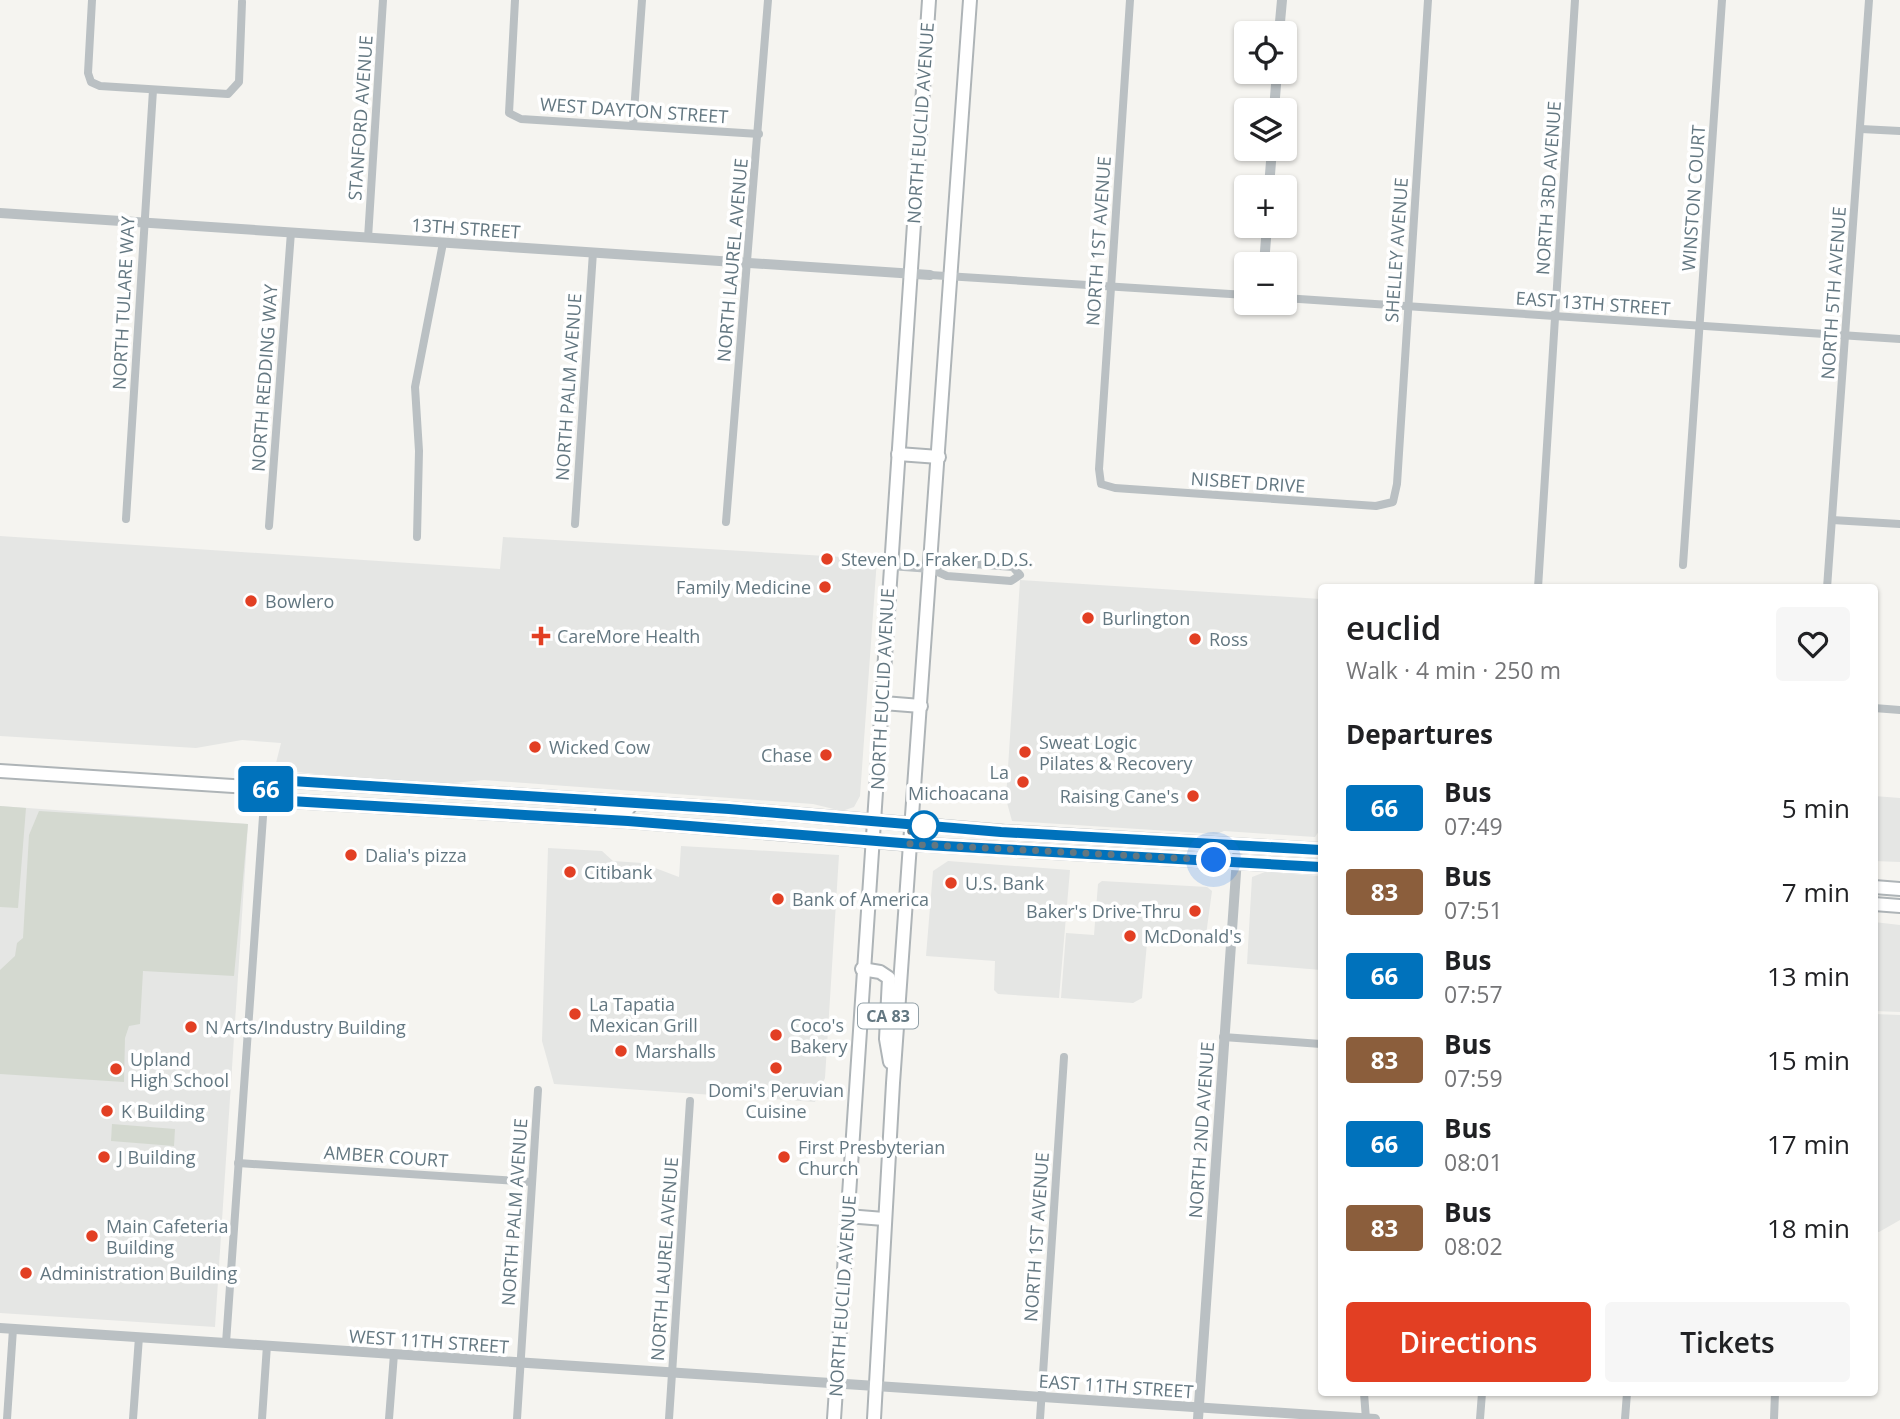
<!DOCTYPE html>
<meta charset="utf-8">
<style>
:root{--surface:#fff;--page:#f6f6f6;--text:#202124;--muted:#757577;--accent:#e23f23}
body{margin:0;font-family:"Open Sans",sans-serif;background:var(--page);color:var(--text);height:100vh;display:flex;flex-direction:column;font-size:26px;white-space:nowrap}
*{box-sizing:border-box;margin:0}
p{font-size:23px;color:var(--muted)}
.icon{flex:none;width:38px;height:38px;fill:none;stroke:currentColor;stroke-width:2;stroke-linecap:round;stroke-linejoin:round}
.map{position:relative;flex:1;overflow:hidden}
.sheet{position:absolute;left:1318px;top:584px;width:560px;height:812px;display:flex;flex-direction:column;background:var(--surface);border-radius:7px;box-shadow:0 2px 5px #0004}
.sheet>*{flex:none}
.badge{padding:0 14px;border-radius:5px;font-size:24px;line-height:46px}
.fabs{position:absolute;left:1234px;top:21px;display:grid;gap:14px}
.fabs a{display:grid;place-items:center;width:63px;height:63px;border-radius:7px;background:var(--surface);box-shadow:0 2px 5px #0004;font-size:35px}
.you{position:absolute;width:35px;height:35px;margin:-18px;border:5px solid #fff;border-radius:50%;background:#1a73e8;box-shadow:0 0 0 10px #1a73e833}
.map>.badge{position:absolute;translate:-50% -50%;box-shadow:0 0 0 4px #fff}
h2{padding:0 28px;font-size:26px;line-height:63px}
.round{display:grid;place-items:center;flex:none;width:74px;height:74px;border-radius:7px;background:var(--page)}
.overview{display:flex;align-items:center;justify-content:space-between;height:119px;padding:0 28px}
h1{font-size:33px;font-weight:600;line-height:52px}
.button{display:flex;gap:14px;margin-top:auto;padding:14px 28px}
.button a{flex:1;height:80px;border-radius:7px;background:var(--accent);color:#fff;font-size:28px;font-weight:600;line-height:80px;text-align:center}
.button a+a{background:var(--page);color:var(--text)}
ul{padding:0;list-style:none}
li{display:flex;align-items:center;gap:21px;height:84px;padding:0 28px}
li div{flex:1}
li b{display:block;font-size:26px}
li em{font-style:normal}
li .badge{min-width:77px;font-weight:700;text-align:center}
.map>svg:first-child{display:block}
.built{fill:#e5e6e4}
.green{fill:#d4d9d0}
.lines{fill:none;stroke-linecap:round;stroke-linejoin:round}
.primary-casing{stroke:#aeb4b7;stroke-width:16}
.minor{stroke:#bac0c3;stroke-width:8}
.tertiary{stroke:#bac0c3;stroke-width:10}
.primary{stroke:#fff;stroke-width:12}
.line-casing{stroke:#fff;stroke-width:16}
.line{stroke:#0072bc;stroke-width:10}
.walk{stroke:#637781;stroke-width:7;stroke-dasharray:0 12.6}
.poi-dot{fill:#e23f23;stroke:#fff;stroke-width:2.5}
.stop-dot{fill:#fff;stroke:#0072bc;stroke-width:3.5}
.labels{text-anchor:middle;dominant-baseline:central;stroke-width:7;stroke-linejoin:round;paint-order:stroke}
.shield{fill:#fff;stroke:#92a0a7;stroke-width:2}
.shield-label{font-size:16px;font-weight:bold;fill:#637781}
.street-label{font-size:18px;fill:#637781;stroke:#fff}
.poi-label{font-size:18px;fill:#637781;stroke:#fff;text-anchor:start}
</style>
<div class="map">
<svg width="1900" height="1419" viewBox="0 0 1900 1419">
<rect width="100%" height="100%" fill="#f5f4f0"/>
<g class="built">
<path d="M0,536l500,33 3,-32 374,22 -17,237 -6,11 -12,4 -29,-7 -329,-24 -41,4 -78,-5 -79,-8 -10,-8 5,-20 -39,-3 -46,8 -196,-12z"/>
<path d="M1020,580l301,19v229l-6,9 -91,-6 -7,3 -205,-13 -6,-22z"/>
<path d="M1874,796l26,2v64l-26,-1z"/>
<path d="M0,806l248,18 -33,503 -215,-14z"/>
<path d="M681,846l158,9 -14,223 -10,24 -261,-18 -12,-43 6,-193 54,3 11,10 29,2 37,14z"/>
<path d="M948,861l122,9 -11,128 -61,-4 -4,-4 1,-29 -69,-5 7,-85z"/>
<path d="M1265,872l56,4v94l-74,-6 5,-87z"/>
<path d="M1102,881l105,6 5,4 -6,44 -12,2 -46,-5 -6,66 -9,5 -72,-5 5,-65 28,2 4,-51z"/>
<path d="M1874,922l26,3v87l-26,-1z"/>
<path d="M1874,1014l26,1v205l-21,12 -5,-1z"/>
</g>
<g class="green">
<path d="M0,806l26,2 -8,100 -18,-1z"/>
<path d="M39,811l209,13 -14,152 -91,-5 -3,53 -11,2 -4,12 -1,44 -124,-8v-104l15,-14 2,-13 6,-5 6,-103z"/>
<path d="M112,1124l63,5 -1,17 -63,-5z"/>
</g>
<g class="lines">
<g class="primary-casing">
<g id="primary">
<path d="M898,454l41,3"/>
<path d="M883,703l38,3"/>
<path d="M0,771l265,17 27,-7 437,28 276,23 316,18"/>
<path d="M265,788l25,13 338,20 282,23 411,23"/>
<path d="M602,811l23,1 8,-9"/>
<path d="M1874,887l26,2"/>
<path d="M1874,904l26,2"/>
<path d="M862,969l18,3 9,6 -3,61 4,23"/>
<path d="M847,1216l37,3"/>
<path d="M834,1419l95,-1419"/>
<path d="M874,1419l19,-336 77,-1083"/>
</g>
</g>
<g class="minor">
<path d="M92,0l-4,73 3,9 9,4 128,8 11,-12 3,-80"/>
<path d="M515,0l-6,113 12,6 238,15"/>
<path d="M1130,0l-31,469 2,15 14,4 261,18 17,-4 4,-18 31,-484"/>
<path d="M633,126l9,-126"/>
<path d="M1861,129l39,2"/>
<path d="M368,238l15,-238"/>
<path d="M930,275l316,20"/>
<path d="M1284,298l616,41"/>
<path d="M126,519l27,-429"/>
<path d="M1832,520l68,4"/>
<path d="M726,522l42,-522"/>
<path d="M575,524l18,-272"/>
<path d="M269,526l22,-294"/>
<path d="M417,537l2,-86 -4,-64 28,-144"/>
<path d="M1683,565l39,-565"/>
<path d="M890,566l41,3 16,7 64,5 9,-6 -7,-8 -65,-5 -17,7"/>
<path d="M1538,588l37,-588"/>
<path d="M1827,588l42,-588"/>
<path d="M1874,708l26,2"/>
<path d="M1223,1037l98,7"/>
<path d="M238,1163l294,19"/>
<path d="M226,1343l39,-555"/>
<path d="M1364,1393l2,26"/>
<path d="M7,1419l6,-90"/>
<path d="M133,1419l6,-82"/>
<path d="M262,1419l5,-74"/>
<path d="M389,1419l5,-65"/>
<path d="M517,1419l21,-329"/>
<path d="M669,1419l21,-318"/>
<path d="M1040,1419l24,-362"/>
<path d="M1480,1419l2,-26"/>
<path d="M1625,1419l2,-26"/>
<path d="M1774,1419l1,-26"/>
</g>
<g class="tertiary">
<path d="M1279,33l3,-33"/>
<path d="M1274,110l3,-38"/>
<path d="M1269,187l3,-38"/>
<path d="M0,213l930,62"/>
<path d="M1264,264l3,-38"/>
<path d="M0,1328l1375,91"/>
<path d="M1198,1419l40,-575"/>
</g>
<use href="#primary" class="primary"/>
</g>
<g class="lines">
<g class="line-casing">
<path id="line" d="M1321,850l-320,-18 -272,-23 -437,-28 -27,7 25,13 338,20 298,24 395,22"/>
</g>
<use href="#line" class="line"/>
<path class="walk" d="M924,826h3l-16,-1 -1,19 304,16"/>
</g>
<g class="poi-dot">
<circle cx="827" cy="559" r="7"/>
<circle cx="825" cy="587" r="7"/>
<circle cx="251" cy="601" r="7"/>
<circle cx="1088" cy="618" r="7"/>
<path d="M537.5 625.5h7v7h7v7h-7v7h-7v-7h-7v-7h7z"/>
<circle cx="1195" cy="639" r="7"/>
<circle cx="535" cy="747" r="7"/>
<circle cx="1025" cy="752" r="7"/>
<circle cx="826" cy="755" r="7"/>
<circle cx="1023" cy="782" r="7"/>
<circle cx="1193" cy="796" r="7"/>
<circle cx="351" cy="855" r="7"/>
<circle cx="570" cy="872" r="7"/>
<circle cx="951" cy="883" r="7"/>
<circle cx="778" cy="899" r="7"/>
<circle cx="1195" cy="911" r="7"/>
<circle cx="1130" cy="936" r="7"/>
<circle cx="575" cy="1014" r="7"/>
<circle cx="191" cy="1027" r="7"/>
<circle cx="776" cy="1035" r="7"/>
<circle cx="621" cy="1051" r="7"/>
<circle cx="776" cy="1068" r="7"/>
<circle cx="116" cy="1069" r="7"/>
<circle cx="107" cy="1111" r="7"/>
<circle cx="104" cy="1157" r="7"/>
<circle cx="784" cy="1157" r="7"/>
<circle cx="92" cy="1236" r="7"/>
<circle cx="26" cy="1273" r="7"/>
</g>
<circle class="stop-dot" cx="924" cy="826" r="14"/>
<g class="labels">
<rect class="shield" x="858" y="1003.5" width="60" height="25" rx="5"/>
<g class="shield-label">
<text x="888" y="1016">CA 83</text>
</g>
<g class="street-label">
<text transform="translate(634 110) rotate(4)">WEST DAYTON STREET</text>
<text transform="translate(360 118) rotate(-86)">STANFORD AVENUE</text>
<text transform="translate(920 123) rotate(-86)">NORTH EUCLID AVENUE</text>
<text transform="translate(1548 188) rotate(-86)">NORTH 3RD AVENUE</text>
<text transform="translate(1693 198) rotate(-86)">WINSTON COURT</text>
<text transform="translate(466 228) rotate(4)">13TH STREET</text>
<text transform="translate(1098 241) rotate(-86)">NORTH 1ST AVENUE</text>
<text transform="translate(1396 250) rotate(-86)">SHELLEY AVENUE</text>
<text transform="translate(732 260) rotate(-85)">NORTH LAUREL AVENUE</text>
<text transform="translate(1833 293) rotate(-86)">NORTH 5TH AVENUE</text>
<text transform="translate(123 303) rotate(-87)">NORTH TULARE WAY</text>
<text transform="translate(1593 303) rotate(4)">EAST 13TH STREET</text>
<text transform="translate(264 378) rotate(-86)">NORTH REDDING WAY</text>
<text transform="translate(568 387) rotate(-86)">NORTH PALM AVENUE</text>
<text transform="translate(1248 482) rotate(4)">NISBET DRIVE</text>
<text transform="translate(882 689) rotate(-87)">NORTH EUCLID AVENUE</text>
<text transform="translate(1201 1130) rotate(-86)">NORTH 2ND AVENUE</text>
<text transform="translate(386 1156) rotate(4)">AMBER COURT</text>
<text transform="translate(514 1212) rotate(-86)">NORTH PALM AVENUE</text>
<text transform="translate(1036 1237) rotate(-86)">NORTH 1ST AVENUE</text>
<text transform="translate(664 1259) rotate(-86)">NORTH LAUREL AVENUE</text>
<text transform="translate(842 1296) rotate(-86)">NORTH EUCLID AVENUE</text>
<text transform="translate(429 1341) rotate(4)">WEST 11TH STREET</text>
<text transform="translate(1116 1386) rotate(4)">EAST 11TH STREET</text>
</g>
<g class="poi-label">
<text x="841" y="559">Steven D. Fraker D.D.S.</text>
<text x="811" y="587" text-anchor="end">Family Medicine</text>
<text x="265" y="601">Bowlero</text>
<text x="1102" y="618">Burlington</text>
<text x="557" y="636">CareMore Health</text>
<text x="1209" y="639">Ross</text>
<text x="1039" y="742">Sweat Logic<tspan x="1039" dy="21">Pilates &amp; Recovery</tspan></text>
<text x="549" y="747">Wicked Cow</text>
<text x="812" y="755" text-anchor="end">Chase</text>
<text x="1009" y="772" text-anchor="end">La<tspan x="1009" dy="21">Michoacana</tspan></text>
<text x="1179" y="796" text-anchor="end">Raising Cane's</text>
<text x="365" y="855">Dalia's pizza</text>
<text x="584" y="872">Citibank</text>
<text x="965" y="883">U.S. Bank</text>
<text x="792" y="899">Bank of America</text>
<text x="1181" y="911" text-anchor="end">Baker's Drive-Thru</text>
<text x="1144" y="936">McDonald's</text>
<text x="589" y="1004">La Tapatia<tspan x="589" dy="21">Mexican Grill</tspan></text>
<text x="790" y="1025">Coco's<tspan x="790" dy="21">Bakery</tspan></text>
<text x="205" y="1027">N Arts/Industry Building</text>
<text x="635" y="1051">Marshalls</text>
<text x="130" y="1059">Upland<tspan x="130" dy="21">High School</tspan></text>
<text x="776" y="1090" text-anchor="middle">Domi's Peruvian<tspan x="776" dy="21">Cuisine</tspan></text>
<text x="121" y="1111">K Building</text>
<text x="798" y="1147">First Presbyterian<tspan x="798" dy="21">Church</tspan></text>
<text x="118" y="1157">J Building</text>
<text x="106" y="1226">Main Cafeteria<tspan x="106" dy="21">Building</tspan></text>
<text x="40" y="1273">Administration Building</text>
</g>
</g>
</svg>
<div class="fabs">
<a><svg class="icon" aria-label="locate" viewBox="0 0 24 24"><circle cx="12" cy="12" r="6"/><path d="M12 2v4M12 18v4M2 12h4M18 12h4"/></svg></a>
<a><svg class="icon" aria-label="layers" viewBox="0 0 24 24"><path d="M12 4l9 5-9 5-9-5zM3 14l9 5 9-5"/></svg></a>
<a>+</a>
<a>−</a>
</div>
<div class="you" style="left:1214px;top:860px"></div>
<b class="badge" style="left:266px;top:789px;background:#0072bc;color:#fff">66</b>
<section class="sheet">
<div class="overview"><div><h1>euclid</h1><p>Walk · 4 min · 250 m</p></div><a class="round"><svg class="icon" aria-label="heart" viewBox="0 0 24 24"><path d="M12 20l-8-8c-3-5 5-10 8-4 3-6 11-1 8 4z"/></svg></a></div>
<h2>Departures</h2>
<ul>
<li><span class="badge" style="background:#0072bc;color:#fff">66</span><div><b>Bus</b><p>07:49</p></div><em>5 min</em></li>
<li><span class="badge" style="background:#8b5e3c;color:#fff">83</span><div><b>Bus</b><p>07:51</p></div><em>7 min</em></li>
<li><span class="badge" style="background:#0072bc;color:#fff">66</span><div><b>Bus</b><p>07:57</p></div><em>13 min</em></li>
<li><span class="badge" style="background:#8b5e3c;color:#fff">83</span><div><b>Bus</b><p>07:59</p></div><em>15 min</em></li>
<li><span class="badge" style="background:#0072bc;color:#fff">66</span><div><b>Bus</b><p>08:01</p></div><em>17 min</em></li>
<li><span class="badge" style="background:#8b5e3c;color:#fff">83</span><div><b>Bus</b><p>08:02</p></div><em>18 min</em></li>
</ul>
<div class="button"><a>Directions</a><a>Tickets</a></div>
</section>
</div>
